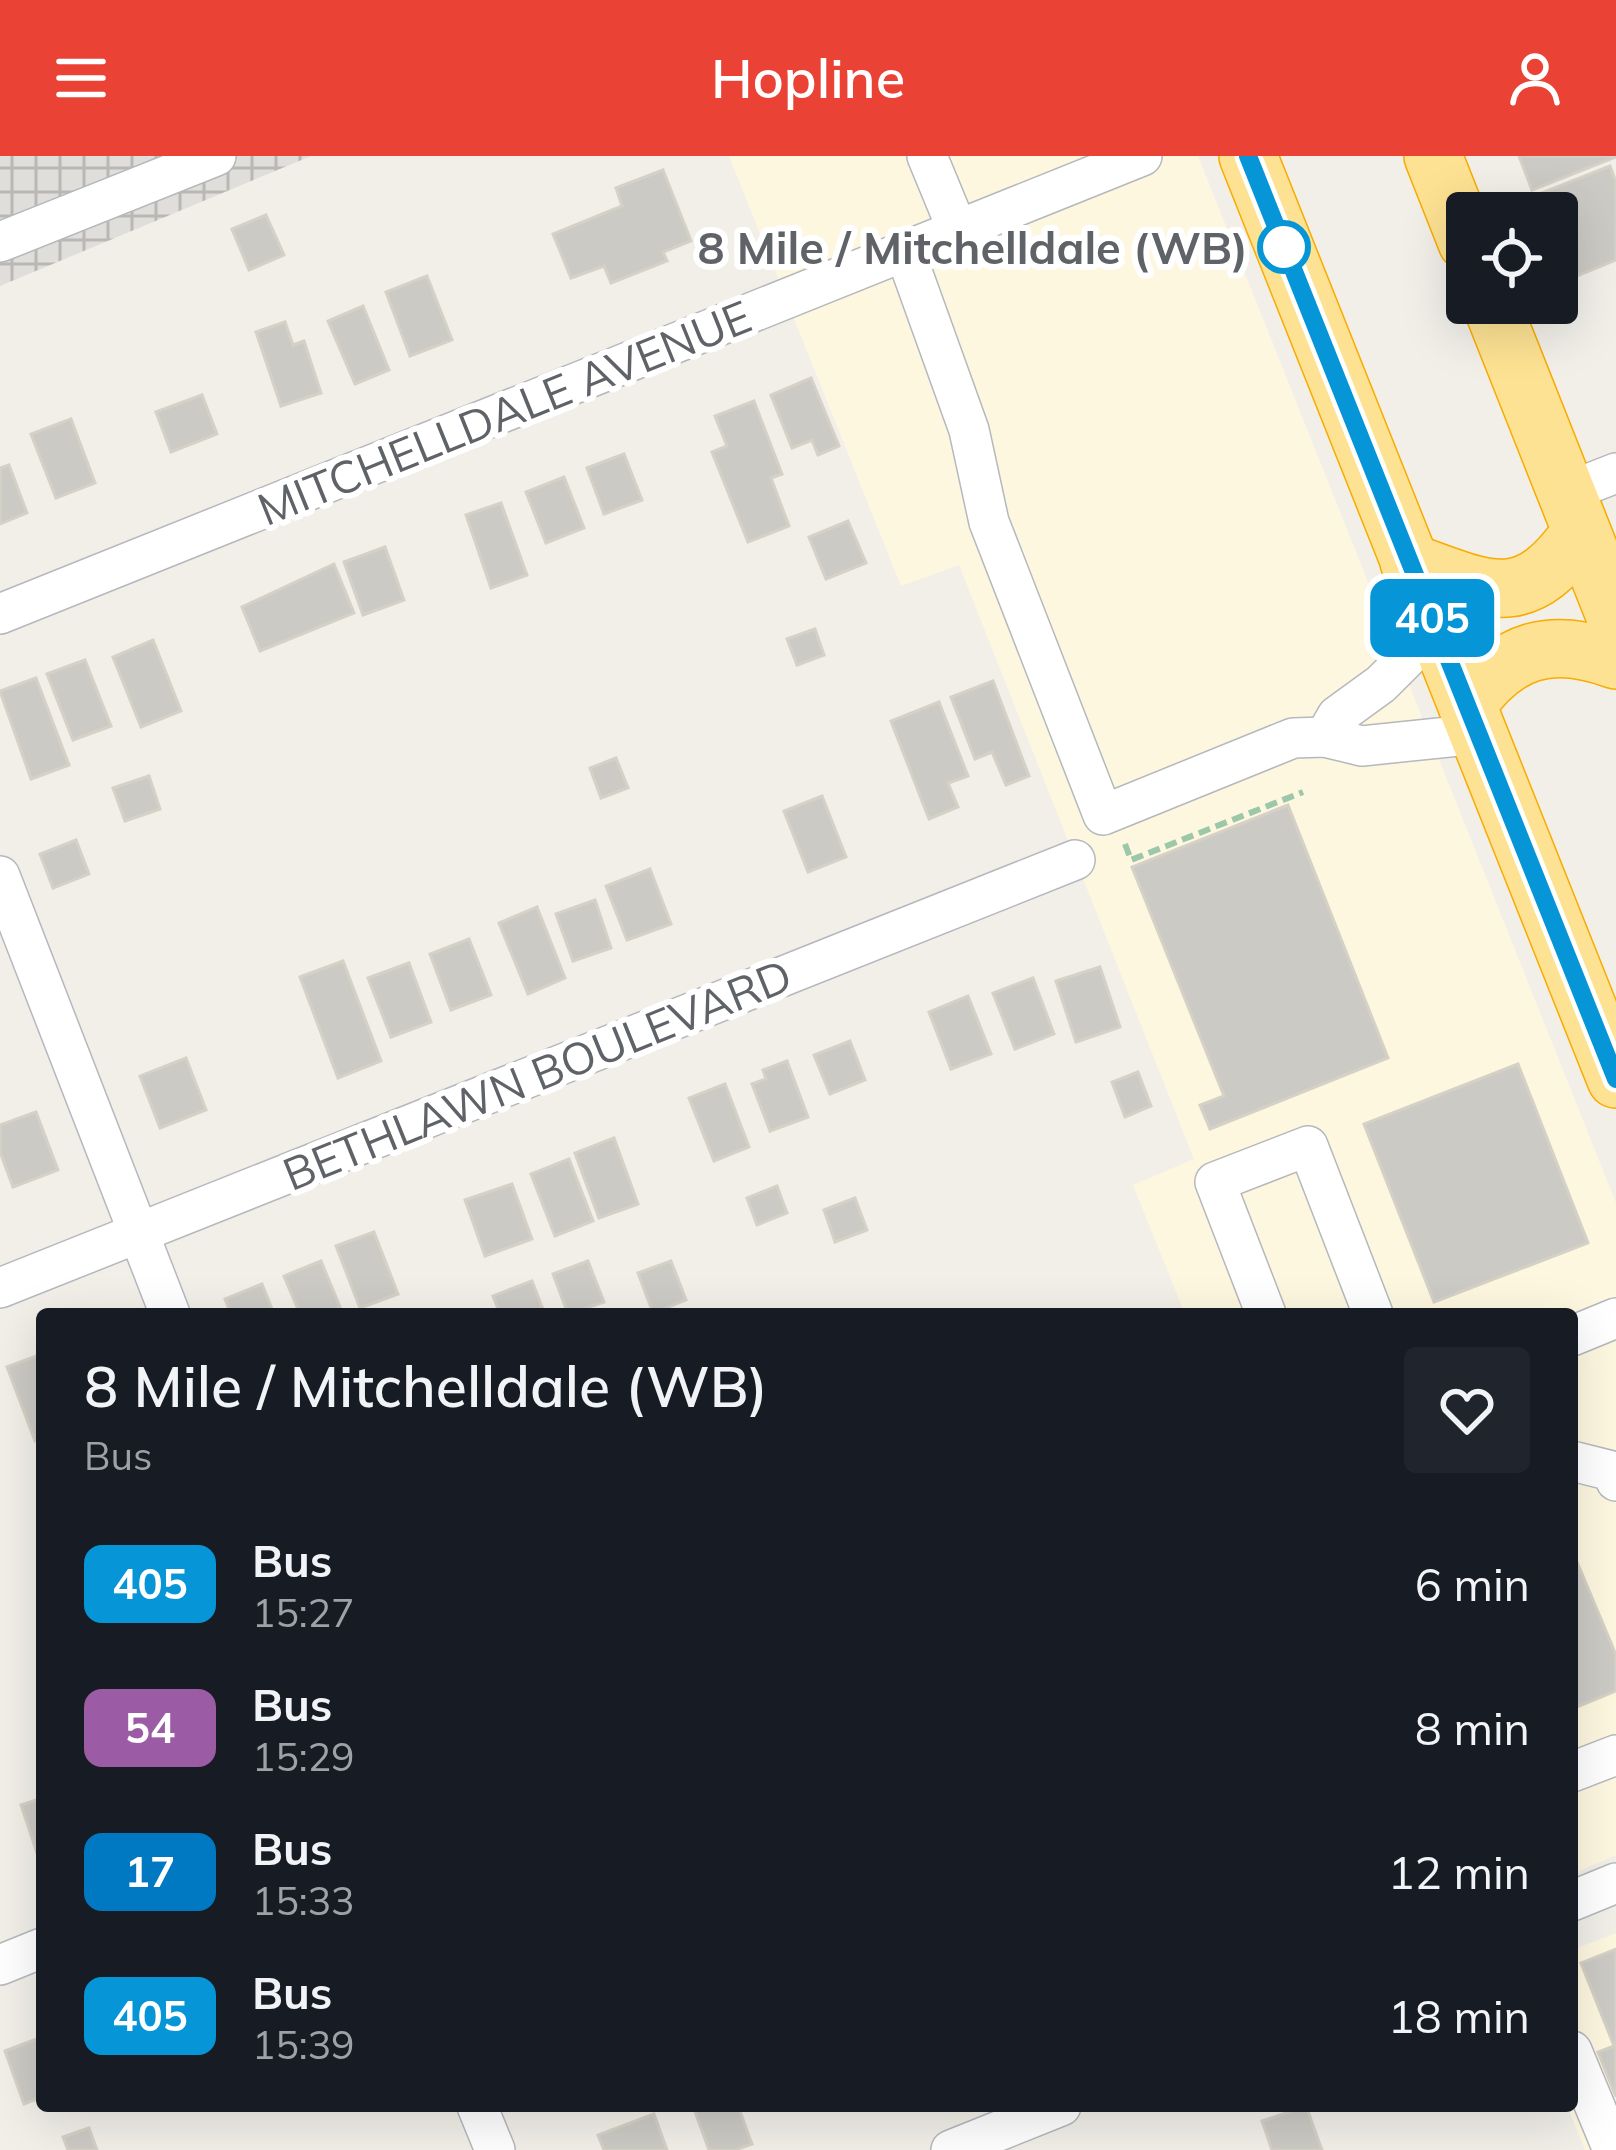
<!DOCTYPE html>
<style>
:root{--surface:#171b24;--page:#20242c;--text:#f1f3f6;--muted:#9ea1a6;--accent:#ea4335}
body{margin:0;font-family:Mulish,sans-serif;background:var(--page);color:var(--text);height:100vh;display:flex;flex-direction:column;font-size:45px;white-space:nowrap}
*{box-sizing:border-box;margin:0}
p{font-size:39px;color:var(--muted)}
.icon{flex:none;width:66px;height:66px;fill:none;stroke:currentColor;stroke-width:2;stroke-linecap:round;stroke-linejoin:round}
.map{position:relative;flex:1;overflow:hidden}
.details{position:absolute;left:36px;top:1152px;width:1542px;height:804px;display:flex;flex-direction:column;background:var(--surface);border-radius:12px;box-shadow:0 12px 48px #0002}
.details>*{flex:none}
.badge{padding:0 24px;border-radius:18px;font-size:42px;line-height:78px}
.buttons{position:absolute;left:1446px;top:36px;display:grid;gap:24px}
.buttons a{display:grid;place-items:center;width:132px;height:132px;border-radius:12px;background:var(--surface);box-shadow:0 12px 48px #0002;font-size:60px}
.map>.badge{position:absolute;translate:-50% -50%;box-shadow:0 0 0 6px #fff}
.round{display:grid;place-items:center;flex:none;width:126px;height:126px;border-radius:12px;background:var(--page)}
.head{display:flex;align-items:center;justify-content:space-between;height:204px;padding:0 48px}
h1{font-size:57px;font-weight:600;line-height:90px}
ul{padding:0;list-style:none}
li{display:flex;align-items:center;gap:36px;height:144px;padding:0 48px}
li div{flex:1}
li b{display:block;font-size:45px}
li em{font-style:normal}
li .badge{min-width:132px;font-weight:700;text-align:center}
header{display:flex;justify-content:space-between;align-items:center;height:156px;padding:0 48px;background:var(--accent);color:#fff;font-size:54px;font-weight:600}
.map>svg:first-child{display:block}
.commercial{fill:#fef7e0}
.industrial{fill:url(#industrial-grid)}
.building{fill:#cccac5;stroke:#d6d1c6;stroke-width:3}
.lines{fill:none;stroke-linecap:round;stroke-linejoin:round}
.minor-casing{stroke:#b5b8bc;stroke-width:42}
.highway-casing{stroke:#f9ab00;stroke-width:60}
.path{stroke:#9cc7a9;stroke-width:6;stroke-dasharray:12 6;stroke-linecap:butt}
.minor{stroke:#fff;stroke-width:39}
.highway{stroke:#fde293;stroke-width:57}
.line-casing{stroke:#fff;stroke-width:27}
.line{stroke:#0696d7;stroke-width:18}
.stop-dot{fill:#fff;stroke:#0696d7;stroke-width:6}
.labels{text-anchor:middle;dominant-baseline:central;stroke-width:12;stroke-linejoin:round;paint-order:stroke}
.stop-label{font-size:45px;font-weight:bold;fill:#5f6368;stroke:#fff;text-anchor:end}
.street-label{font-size:45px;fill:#5f6368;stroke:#fff}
</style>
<header><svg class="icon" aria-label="menu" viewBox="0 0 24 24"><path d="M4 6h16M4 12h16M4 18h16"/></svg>Hopline<svg class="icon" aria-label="person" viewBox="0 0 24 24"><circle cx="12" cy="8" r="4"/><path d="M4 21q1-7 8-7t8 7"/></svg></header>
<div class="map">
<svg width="1616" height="1994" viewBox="0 0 1616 1994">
<defs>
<pattern id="industrial-grid" width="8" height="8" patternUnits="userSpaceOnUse" patternTransform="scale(3)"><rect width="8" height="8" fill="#e0deda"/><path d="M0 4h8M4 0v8" fill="none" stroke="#b9b8b5"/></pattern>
</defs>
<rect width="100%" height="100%" fill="#f1efe8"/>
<g class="commercial">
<path d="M729,0h469l418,1047v652l-44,19v-560h-387l-52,-129 61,-26 -235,-594 -58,21z"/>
<path d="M1616,1777v217h-31l-18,-44h5v-156z"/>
</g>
<path class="industrial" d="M0,0h311l-311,130z"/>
<g class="building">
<path d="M1519,0h97v1l-84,33z"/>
<path d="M1610,10l6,16v78l-49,20 -10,-25v-42h-16l-7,-17z"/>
<path d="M663,14l28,71 -28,11 4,9 -56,22 -7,-17 -33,12 -18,-44 69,-28 -6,-18z"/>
<path d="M266,59l18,40 -35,15 -17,-41z"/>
<path d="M427,120l25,64 -42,16 -24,-64z"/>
<path d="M363,150l26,64 -34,14 -27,-63z"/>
<path d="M285,166l8,23 11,-4 17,52 -40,13 -25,-74z"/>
<path d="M811,222l28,68 -21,9 -6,-15 -20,8 -21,-53z"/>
<path d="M202,239l15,39 -46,18 -15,-40z"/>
<path d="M754,245l28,73 -11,4 18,48 -41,16 -36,-90 15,-6 -12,-30z"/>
<path d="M71,263l24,64 -39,15 -25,-64z"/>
<path d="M624,298l18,46 -38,14 -17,-46z"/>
<path d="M9,309l18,48 -27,11v-56z"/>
<path d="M564,321l20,51 -38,15 -20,-51z"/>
<path d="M501,347l26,72 -36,13 -25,-73z"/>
<path d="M848,365l18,42 -40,16 -17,-42z"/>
<path d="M385,391l19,53 -41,15 -19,-53z"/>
<path d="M334,408l20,49 -94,38 -18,-44z"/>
<path d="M815,473l9,26 -27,10 -10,-26z"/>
<path d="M153,484l28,71 -40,16 -28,-70z"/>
<path d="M85,504l26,66 -38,14 -26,-66z"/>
<path d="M36,522l33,87 -38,14 -31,-88z"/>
<path d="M993,525l36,95 -23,9 -14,-33 -17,7 -24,-62z"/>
<path d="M939,546l29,74 -20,7 10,24 -29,12 -38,-98z"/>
<path d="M616,602l12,30 -27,10 -11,-30z"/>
<path d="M149,620l11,33 -35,12 -12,-33z"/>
<path d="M822,640l24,61 -38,15 -24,-61z"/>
<path d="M1288,649l100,253 -178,71 -10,-24 24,-9 -92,-229z"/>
<path d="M76,684l13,34 -36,14 -13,-34z"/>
<path d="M650,713l21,55 -44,16 -21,-54z"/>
<path d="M595,744l16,48 -38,13 -17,-47z"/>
<path d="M537,751l28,71 -37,16 -29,-71z"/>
<path d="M469,783l22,56 -40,15 -21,-56z"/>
<path d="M343,805l38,100 -43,17 -38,-101z"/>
<path d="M409,807l22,59 -40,15 -23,-59z"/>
<path d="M1100,811l20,60 -44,15 -20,-61z"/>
<path d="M1033,822l21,56 -39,15 -22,-56z"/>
<path d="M968,840l23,58 -40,15 -22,-57z"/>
<path d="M850,885l15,39 -35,14 -16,-39z"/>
<path d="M186,902l20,52 -46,18 -20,-52z"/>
<path d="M787,905l21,56 -38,14 -18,-47 14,-5 -3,-9z"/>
<path d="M1518,908l70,179 -154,59 -70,-178z"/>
<path d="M1138,916l13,34 -26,11 -13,-35z"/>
<path d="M725,928l24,63 -35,14 -25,-63z"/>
<path d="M36,956l22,58 -45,17 -13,-35v-27z"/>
<path d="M614,982l24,66 -39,14 -24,-65z"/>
<path d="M569,1003l24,62 -38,15 -24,-62z"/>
<path d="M512,1028l20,55 -47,17 -20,-56z"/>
<path d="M777,1030l10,27 -30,12 -10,-27z"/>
<path d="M855,1042l12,32 -32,12 -11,-32z"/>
<path d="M374,1076l24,62 -38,14 -24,-62z"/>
<path d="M321,1105l19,46 -16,7h-24l-16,-38z"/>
<path d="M588,1105l16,41 -36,12 -15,-40z"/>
<path d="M671,1105l15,39 -33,13 -15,-40z"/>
<path d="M532,1125l12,31 -44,2 -7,-18z"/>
<path d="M262,1128l12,30h-43l-6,-15z"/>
<path d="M42,1198v85l-7,2 -28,-74z"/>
<path d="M1572,1394l44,105v36l-44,18z"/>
<path d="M42,1642v60l-3,1 -18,-54z"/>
<path d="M1616,1793v148l-18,-45 16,-6 -33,-83z"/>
<path d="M42,1881v60l-18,7 -19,-53z"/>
<path d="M693,1950h45l14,38 -17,6h-26z"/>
<path d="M1306,1950l16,44h-50l-10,-29z"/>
<path d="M654,1958l13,36h-63l-6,-15z"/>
<path d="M89,1972l8,22h-29l-5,-13z"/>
</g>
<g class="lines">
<g class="minor-casing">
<g id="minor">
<path d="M927,0l31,75"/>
<path d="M0,86l216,-86"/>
<path d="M905,96l64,178 20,92 114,293 190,-77 32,-1 37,9 116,-12"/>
<path d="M1565,337l51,-20"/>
<path d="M0,458l1142,-458"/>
<path d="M1325,581l12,-21 44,-32 55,-55"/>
<path d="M0,720l170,438"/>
<path d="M0,1132l1075,-428"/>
<path d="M1266,1158l-51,-132 93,-36 65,168"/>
<path d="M1572,1180l44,-18"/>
<path d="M1572,1305l40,10 4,10"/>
<path d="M1572,1616l44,-17"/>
<path d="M1572,1745l44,-18"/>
<path d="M0,1809l42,-17"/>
<path d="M1572,1895l41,99"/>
<path d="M477,1950l18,44"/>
<path d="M951,1994l110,-44"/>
</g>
</g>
<g class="highway-casing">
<g id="highway">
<path d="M1248,0l368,923"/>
<path d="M1433,0l34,86"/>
<path d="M1491,147l125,315"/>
<path d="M1409,406c80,29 116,51 172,-30"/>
<path d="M1467,549c40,-56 83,-69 149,-45"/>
</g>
</g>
<path class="path" d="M1125,688l6,16 172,-68"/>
<use href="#minor" class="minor"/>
<use href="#highway" class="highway"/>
</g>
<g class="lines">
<g class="line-casing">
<path id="line" d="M1248,0l368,923"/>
</g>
<use href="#line" class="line"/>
</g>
<circle class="stop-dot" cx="1284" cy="91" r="24"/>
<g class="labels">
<g class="stop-label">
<text x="1248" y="91">8 Mile / Mitchelldale (WB)</text>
</g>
<g class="street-label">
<text transform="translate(504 256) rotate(-22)">MITCHELLDALE AVENUE</text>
<text transform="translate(537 918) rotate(-22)">BETHLAWN BOULEVARD</text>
</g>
</g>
</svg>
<div class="buttons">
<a><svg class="icon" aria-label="locate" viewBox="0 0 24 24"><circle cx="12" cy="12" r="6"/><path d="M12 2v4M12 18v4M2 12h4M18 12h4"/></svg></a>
</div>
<b class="badge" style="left:1432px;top:462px;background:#0696d7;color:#fff">405</b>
<section class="details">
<div class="head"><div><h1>8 Mile / Mitchelldale (WB)</h1><p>Bus</p></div><a class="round"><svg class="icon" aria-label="heart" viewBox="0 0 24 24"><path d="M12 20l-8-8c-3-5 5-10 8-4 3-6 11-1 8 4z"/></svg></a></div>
<ul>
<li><span class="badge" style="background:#0696d7;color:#fff">405</span><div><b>Bus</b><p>15:27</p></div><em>6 min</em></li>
<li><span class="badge" style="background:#9b5ba5;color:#fff">54</span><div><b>Bus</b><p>15:29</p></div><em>8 min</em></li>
<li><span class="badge" style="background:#0079c2;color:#fff">17</span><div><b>Bus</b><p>15:33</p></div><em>12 min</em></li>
<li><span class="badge" style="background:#0696d7;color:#fff">405</span><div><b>Bus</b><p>15:39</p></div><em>18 min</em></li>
</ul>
</section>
</div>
